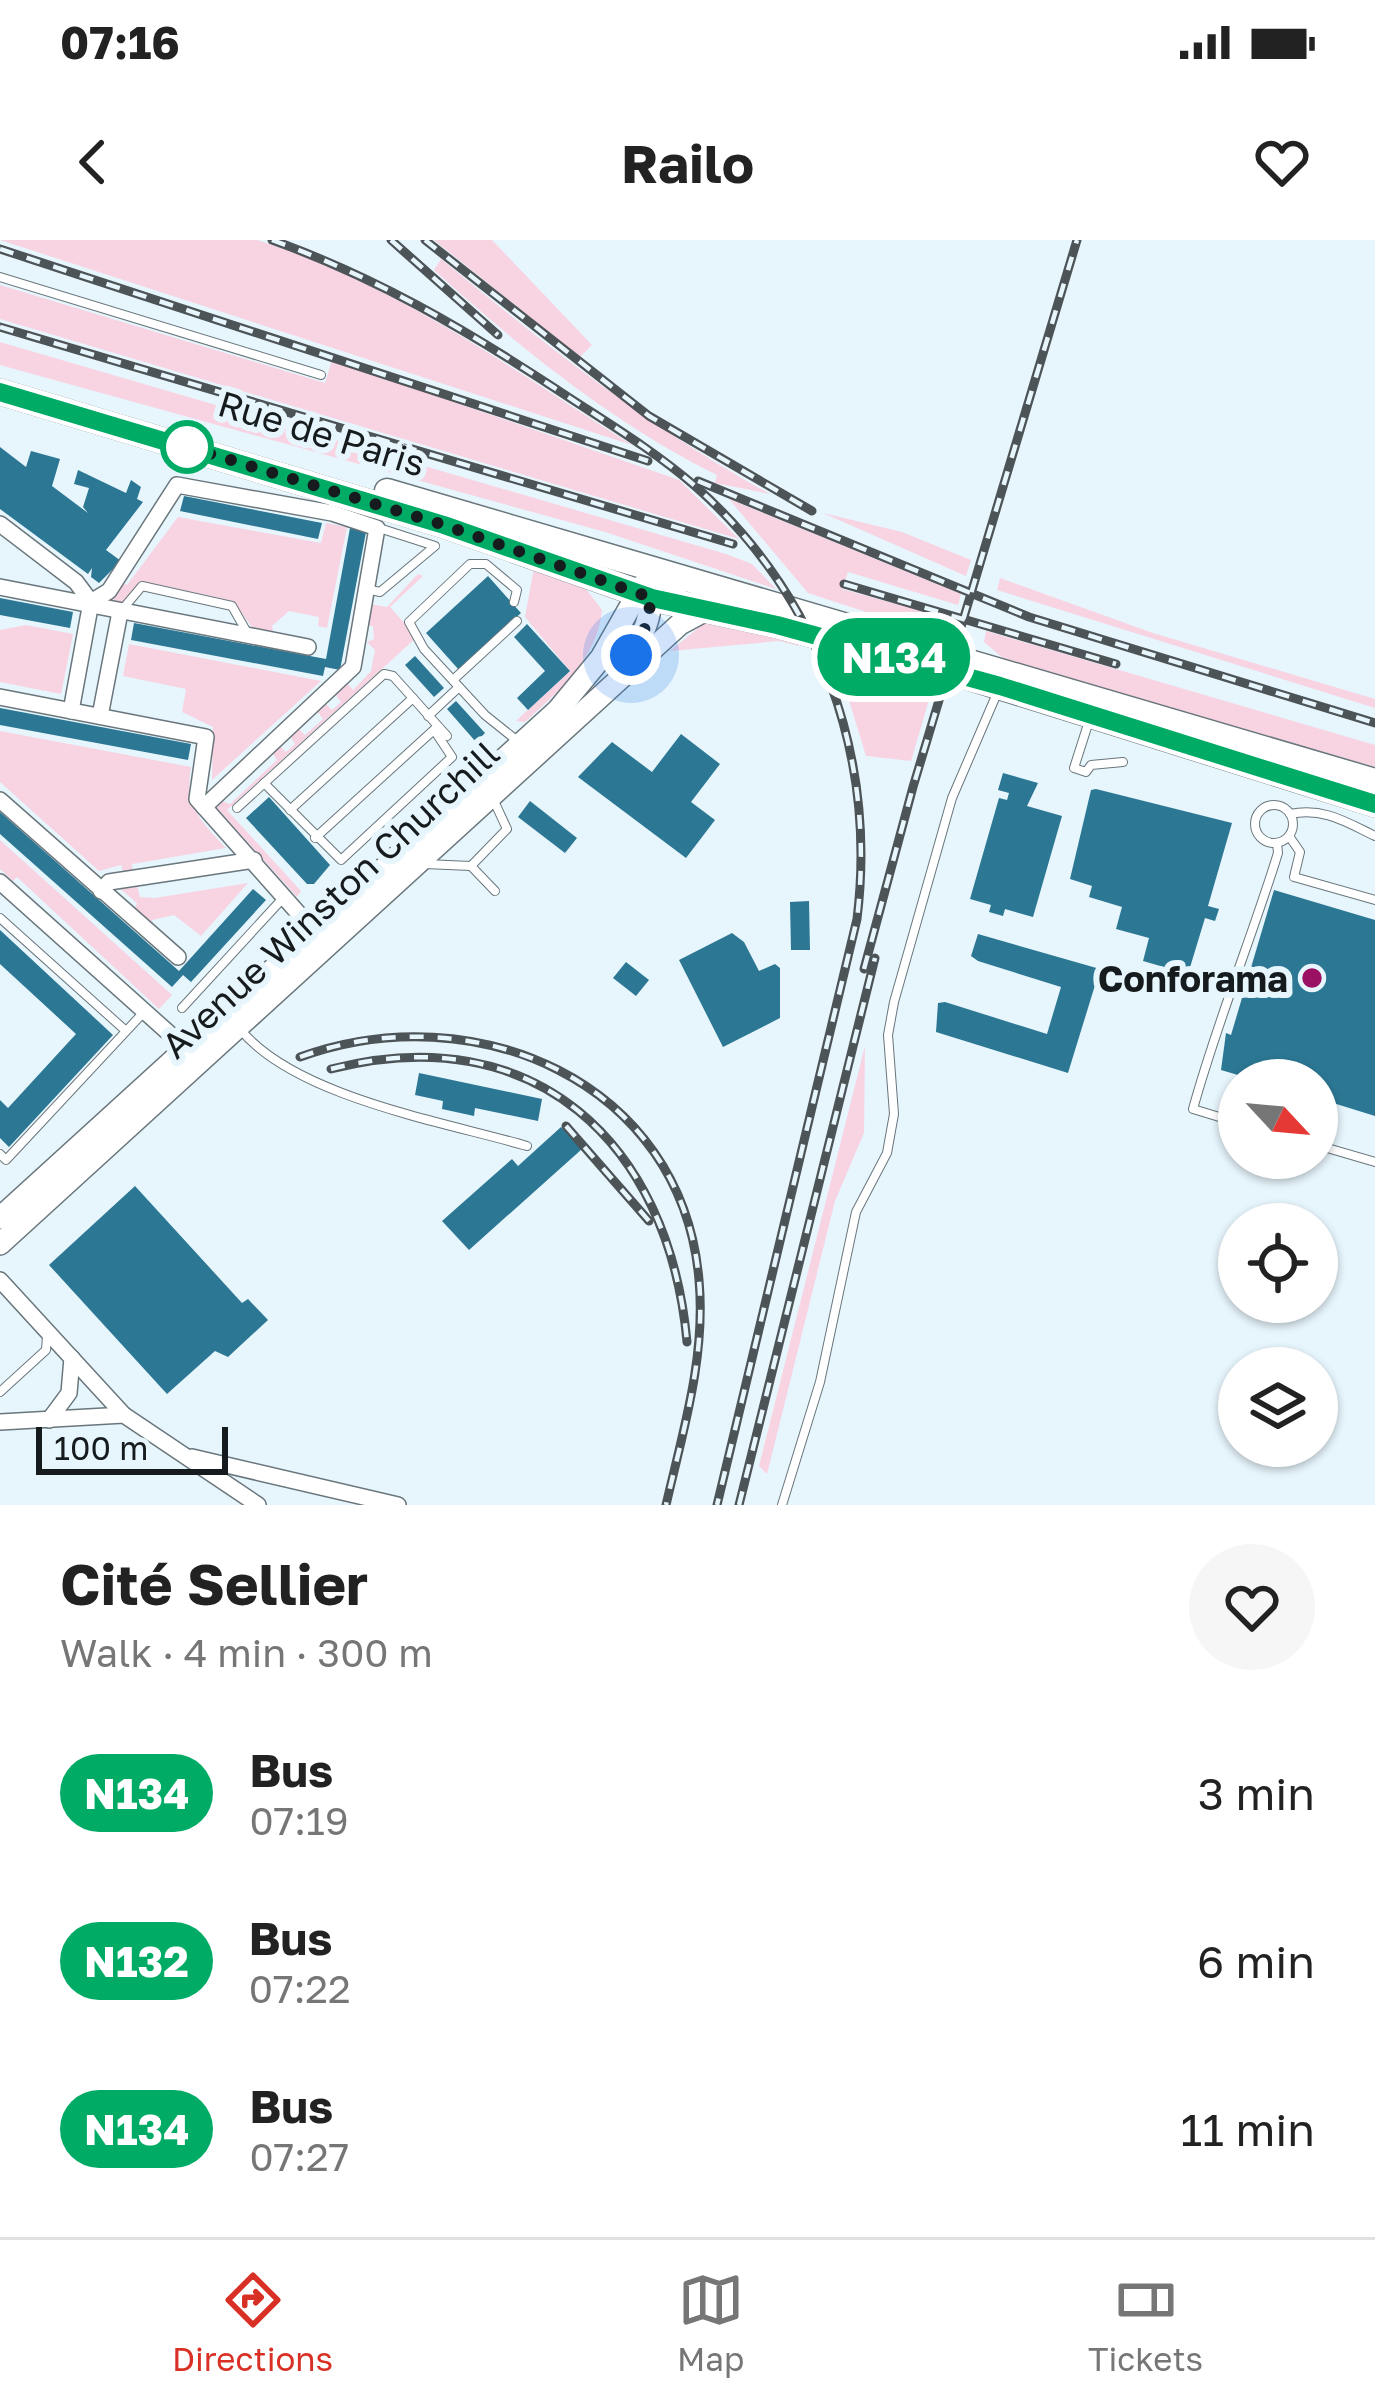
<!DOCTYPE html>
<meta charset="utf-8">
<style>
:root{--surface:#fff;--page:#f6f6f6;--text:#222;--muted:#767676;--line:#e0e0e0;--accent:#d93025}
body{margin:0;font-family:"Golos Text",sans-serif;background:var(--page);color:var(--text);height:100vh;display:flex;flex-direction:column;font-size:45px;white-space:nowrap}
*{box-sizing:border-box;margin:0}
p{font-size:39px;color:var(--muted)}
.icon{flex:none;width:66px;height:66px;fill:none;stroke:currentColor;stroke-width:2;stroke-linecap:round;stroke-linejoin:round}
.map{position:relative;height:1265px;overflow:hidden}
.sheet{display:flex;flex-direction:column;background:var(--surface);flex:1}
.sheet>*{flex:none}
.badge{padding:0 24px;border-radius:39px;font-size:42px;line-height:78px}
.needle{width:78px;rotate:116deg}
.controls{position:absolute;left:1218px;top:819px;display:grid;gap:24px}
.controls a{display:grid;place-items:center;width:120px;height:120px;border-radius:50%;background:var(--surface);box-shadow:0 3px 9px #0004;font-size:60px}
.scale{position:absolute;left:36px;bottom:30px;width:192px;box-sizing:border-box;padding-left:12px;border:6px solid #161b1d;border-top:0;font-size:33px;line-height:42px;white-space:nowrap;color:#161b1d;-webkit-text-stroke:9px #e7f5fc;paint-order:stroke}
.you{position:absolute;width:60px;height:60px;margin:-30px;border:9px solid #fff;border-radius:50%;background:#1a73e8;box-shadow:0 0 0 18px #1a73e833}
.map>.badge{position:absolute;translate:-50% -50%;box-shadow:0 0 0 6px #fff}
.round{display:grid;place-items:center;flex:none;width:126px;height:126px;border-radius:63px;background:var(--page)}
.summary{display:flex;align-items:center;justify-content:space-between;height:204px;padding:0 60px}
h1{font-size:57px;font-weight:700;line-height:90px}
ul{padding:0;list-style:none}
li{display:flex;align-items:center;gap:36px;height:168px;padding:0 60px}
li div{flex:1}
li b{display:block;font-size:45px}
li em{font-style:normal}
li .badge{min-width:132px;font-weight:700;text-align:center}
.status{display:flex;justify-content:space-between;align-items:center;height:84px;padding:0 60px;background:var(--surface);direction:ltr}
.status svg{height:33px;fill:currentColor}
header{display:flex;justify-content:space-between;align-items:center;height:156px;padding:0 60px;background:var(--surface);font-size:54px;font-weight:700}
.tabs{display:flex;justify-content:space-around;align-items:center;height:168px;border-top:3px solid var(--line);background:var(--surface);font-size:33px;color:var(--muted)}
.tabs a{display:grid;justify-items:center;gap:6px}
.tabs .on{color:var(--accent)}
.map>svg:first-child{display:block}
.green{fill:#f8d4e3}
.building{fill:#2c7894}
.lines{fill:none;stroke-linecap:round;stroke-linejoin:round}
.service-casing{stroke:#69767c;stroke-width:10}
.minor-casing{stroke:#69767c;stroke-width:18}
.secondary-casing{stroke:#69767c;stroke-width:24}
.primary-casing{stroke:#69767c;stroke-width:27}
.service{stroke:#fff;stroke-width:8}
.minor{stroke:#fff;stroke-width:15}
.secondary{stroke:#fff;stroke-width:21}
.primary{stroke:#fff;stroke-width:24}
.rail-casing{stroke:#4d5457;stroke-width:9}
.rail{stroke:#e7f5fc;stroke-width:4.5;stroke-dasharray:14;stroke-linecap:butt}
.line-casing{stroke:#fff;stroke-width:27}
.line{stroke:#00ab66;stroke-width:18}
.walk{stroke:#161b1d;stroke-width:12;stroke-dasharray:0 21.6}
.stop-dot{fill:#fff;stroke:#00ab66;stroke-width:6}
.poi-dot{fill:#9a1062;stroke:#e7f5fc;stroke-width:4.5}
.labels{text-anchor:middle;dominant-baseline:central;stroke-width:12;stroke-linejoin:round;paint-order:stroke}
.street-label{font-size:36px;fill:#161b1d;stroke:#e7f5fc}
.poi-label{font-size:36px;font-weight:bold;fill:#161b1d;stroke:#e7f5fc;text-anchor:end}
</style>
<div class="status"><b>07:16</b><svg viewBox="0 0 49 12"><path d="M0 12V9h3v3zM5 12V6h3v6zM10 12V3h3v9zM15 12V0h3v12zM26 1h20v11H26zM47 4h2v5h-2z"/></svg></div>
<header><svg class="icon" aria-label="back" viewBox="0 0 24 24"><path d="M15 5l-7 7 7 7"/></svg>Railo<svg class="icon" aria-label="heart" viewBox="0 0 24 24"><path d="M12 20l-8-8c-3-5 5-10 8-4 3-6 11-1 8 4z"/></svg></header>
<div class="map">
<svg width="1375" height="1265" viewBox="0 0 1375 1265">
<rect width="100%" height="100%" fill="#e7f5fc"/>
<g class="green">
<path d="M0,0h257c140,44 254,129 375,205z"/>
<path d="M434,0h58l100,105 -12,12z"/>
<path d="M441,19c106,87 209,169 329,235l-55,-11 2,-8c-103,-51 -197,-127 -283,-205z"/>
<path d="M0,45l325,98 7,-23 347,120 60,59 -739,-220z"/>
<path d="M0,102l726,212 26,10 24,25 -171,-57 -605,-167z"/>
<path d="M729,259l232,95 -3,11 -110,-33 -6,17 112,31 -6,19 -140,-46z"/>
<path d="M823,273l79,19 69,28 -5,16z"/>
<path d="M178,277l143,26 5,-20 21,4 -20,101 -9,-2 1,-9 -30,-6 -17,15 2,10 -17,-2 -24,-33 -82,-18 -12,-1 -18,23 -11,-8 10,-15 7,3z"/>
<path d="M534,328l49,17 19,25c-5,49 -43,81 -77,112l-9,-1 54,-50 -45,-54z"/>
<path d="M418,334l5,2 -33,31 27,30 -190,173 74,81 -4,6 -83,-92 5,-5 11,4 47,-44 -5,-8 7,-7 7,7 9,-8 -5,-8 8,-8 7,7 18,-16 -6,-8 8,-8 7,7 9,-8 -6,-8 11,-12 7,8 18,-19 4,-21 -8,-8 7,-3 -1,-13h-10l7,-22 17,3z"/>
<path d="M1000,338l153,55 222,66v9l-378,-118z"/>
<path d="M708,380l89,18 2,8 -20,-5 -109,10z"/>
<path d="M26,385l47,9 -12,60 -61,-12v-52z"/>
<path d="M986,391l389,114v22l-371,-108 -20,-17z"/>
<path d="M129,404l192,37 -109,99 1,-53 -31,-15 4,-23 -63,-13z"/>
<path d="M834,411l102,25 -25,85 -45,-5z"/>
<path d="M0,491l191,36c-7,39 9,53 35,81l-94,16 1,9 -9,1 -3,-9 -22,6 -99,-89z"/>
<path d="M0,600l172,155 -13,14 -142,-132 -4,4 -13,-12z"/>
<path d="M136,642l4,15 15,1 93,-15 -47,53 -27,-21 -22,5 2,9 -21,-16 4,-10 -18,-15z"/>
<path d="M865,806l-1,87 -29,68 -68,273 -8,-8z"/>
</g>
<g class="building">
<path d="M0,207l26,20 5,-16 29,8 -8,27 36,27 -5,-6 6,-19 -15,-4 4,-14 48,23 5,-13 10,7 -4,12 6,3 -37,48 15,11 -22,22 -8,-6 1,-9 -4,6 -88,-65z"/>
<path d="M184,256l138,27 -4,16 -138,-28z"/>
<path d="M350,288l16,4 -26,138 -15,-3 -2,9 -192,-36 3,-17 192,36z"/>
<path d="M488,336l33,37 -62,57 -33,-37z"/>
<path d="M0,358l73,14 -3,16 -70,-13z"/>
<path d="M527,384l43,47 -42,39 -11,-12 28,-27 -31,-34z"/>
<path d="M415,416l29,32 -10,9 -29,-32z"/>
<path d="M456,461l29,32 -9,9 -29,-33z"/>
<path d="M0,468l191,36 -3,16 -188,-35z"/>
<path d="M681,494l39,30 -29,38 24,18 -29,38 -108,-81 34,-35 40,30z"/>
<path d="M1003,533l35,10 -11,23 35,10 -29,101 -28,-8 -2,7 -14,-4 2,-7 -21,-6 29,-101 8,2 2,-7 -11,-3z"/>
<path d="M1096,549l136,34 -24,83 11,3 -4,12 -10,-3 -17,56 -45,-13 6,-23 -33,-9 6,-22 -33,-10 3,-11 -22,-7 21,-89z"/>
<path d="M269,557l61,68 -16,19h-7l-61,-66z"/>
<path d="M530,561l47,37 -12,15 -47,-36z"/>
<path d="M0,572l179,159 74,-82 13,11 -75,82 -8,-7 -11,12 -172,-153z"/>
<path d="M1274,650l101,30v196l-58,-18v-18h-62l-34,-10 5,-37 5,2z"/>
<path d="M809,661l1,49h-19l-1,-48z"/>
<path d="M0,690l113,105 -104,112 -9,-9v-38l8,8 68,-74 -76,-70z"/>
<path d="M732,693l12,9 15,29 16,-7 5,4v50l-57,29 -44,-87z"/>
<path d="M978,694l122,35 -32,104 -132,-41 2,-29 7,-1 102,32 14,-47 -83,-26 -7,-5z"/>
<path d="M626,722l23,18 -13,16 -23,-18z"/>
<path d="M419,833l123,26 -4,22 -63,-13 -1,8 -32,-7 1,-8 -28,-6z"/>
<path d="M561,887l21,22 -113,101 -27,-29 70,-62 6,7z"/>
<path d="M135,946l107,117 6,-4 20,21 -40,37 -13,-6 -48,43 -118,-129z"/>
</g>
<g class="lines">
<g class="service-casing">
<g id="service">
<path d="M0,37l321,98"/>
<path d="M366,349l14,3 55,-46 -56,-18"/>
<path d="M514,362l3,-12 -31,-26h-16l-61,58 15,27 61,66 35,28"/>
<path d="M121,371l21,-25 90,20 17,30"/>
<path d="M453,440l64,-59"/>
<path d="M428,476l31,-29"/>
<path d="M1089,481l-15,47 12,4 5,-7 32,-3"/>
<path d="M264,543l77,77 111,-103 -18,-27"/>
<circle cx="1274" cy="584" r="19"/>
<path d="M237,568l147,-134 9,2 54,60"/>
<path d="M290,570l123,-112"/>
<path d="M1290,574c33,-7 56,8 85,22"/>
<path d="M1289,596l11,16 -6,25 81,23"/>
<path d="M315,598l122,-111"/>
<path d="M425,624l46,2 36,-37 -13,-28"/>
<path d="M471,626l24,25"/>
<path d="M0,678l126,113"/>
<path d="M182,768l103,-112"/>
<path d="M240,789c55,68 205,93 287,117"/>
<path d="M1239,883l-46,-14c24,-87 58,-169 85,-256l-1,-10"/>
<path d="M1317,905l58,17"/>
<path d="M0,914l6,6 138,-148"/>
<path d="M0,1152l46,-42 1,-14"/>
<path d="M782,1265l38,-123 36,-170 31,-59 7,-39 -6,-79 6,-33 58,-204 46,-107"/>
</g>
</g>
<g class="minor-casing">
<g id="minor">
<path d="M0,284l76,58 15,20 -20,109"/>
<path d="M0,347l308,60"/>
<path d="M91,362l18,-11 68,-106 155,28 45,15 -24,139 -149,140"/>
<path d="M0,457l206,40 -9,62 118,133"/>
<path d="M100,476l20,-104"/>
<path d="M0,560l178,157"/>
<path d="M0,642l190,170"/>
<path d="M101,651l8,-9 145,-22"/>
<path d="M0,1040l124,135 134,90"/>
<path d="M49,1180l20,-27 3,-35"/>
<path d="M0,1182l124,-7"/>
<path d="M192,1217l206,48"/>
</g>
</g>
<g class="secondary-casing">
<g id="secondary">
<path d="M625,420c17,-19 32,-50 22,-75"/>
<path d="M0,978l558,-508 43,-52 41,-72 13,-5 25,2"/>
<path d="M0,1004l680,-620 28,-15"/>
</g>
</g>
<g class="primary-casing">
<g id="primary">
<path d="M0,152l444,133 207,73 126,27 191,52 407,127"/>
<path d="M387,251l988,290"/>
</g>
</g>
<use href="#service" class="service"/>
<use href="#minor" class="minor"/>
<use href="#secondary" class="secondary"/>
<use href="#primary" class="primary"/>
<g class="rail-casing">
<g id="rail">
<path d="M272,0c103,37 191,88 281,147 48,32 98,61 142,99 124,109 182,270 162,433l-140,586"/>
<path d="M391,0l107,95"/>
<path d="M425,0l224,176 163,95"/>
<path d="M0,9l648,212"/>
<path d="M0,87l733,217"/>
<path d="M698,241l331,136 346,106"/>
<path d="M844,344l272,80"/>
<path d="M864,729l49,-182 164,-547"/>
<path d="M300,817c173,-63 382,23 399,223 7,77 -16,151 -33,225"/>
<path d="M331,829c203,-52 338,73 356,273"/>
<path d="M566,886l83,95"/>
<path d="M739,1265l136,-547"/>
</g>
</g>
<use href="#rail" class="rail"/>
</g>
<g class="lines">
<g class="line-casing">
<path id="line" d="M0,152l444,133 208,73 125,27 223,61 375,118"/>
</g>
<use href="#line" class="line"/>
<path class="walk" d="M187,207l-9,-3 266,81 208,73 -9,37 -12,20"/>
</g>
<circle class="stop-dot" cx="187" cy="207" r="24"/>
<circle class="poi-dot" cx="1312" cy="738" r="12"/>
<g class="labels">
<g class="street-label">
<text transform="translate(322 193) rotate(17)">Rue de Paris</text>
<text transform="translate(330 659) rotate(-43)">Avenue Winston Churchill</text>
</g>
<g class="poi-label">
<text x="1288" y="738">Conforama</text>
</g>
</g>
</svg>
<div class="controls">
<a><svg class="needle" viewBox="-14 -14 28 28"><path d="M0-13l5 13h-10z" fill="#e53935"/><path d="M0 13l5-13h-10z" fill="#767676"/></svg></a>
<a><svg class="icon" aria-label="locate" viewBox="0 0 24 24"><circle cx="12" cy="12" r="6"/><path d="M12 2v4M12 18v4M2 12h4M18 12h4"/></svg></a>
<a><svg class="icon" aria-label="layers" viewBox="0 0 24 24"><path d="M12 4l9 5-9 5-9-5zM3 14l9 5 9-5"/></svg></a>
</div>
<div class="scale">100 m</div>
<div class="you" style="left:631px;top:415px"></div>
<b class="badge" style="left:894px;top:417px;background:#00ab66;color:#fff">N134</b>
</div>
<section class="sheet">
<div class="summary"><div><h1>Cité Sellier</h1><p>Walk · 4 min · 300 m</p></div><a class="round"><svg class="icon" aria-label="heart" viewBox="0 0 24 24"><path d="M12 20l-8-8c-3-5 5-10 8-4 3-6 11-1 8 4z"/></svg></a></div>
<ul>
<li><span class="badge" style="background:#00ab66;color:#fff">N134</span><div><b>Bus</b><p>07:19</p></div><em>3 min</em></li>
<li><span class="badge" style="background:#00ab66;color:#fff">N132</span><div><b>Bus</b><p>07:22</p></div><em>6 min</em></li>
<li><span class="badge" style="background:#00ab66;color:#fff">N134</span><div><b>Bus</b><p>07:27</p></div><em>11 min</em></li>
</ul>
</section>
<nav class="tabs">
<a class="on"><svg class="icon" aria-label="directions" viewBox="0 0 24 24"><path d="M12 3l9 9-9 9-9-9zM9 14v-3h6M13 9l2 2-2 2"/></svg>Directions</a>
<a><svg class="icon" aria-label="map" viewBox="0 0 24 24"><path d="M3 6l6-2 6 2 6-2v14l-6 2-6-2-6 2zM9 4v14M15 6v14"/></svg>Map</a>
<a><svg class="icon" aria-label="tickets" viewBox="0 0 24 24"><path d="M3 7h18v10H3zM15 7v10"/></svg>Tickets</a>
</nav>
